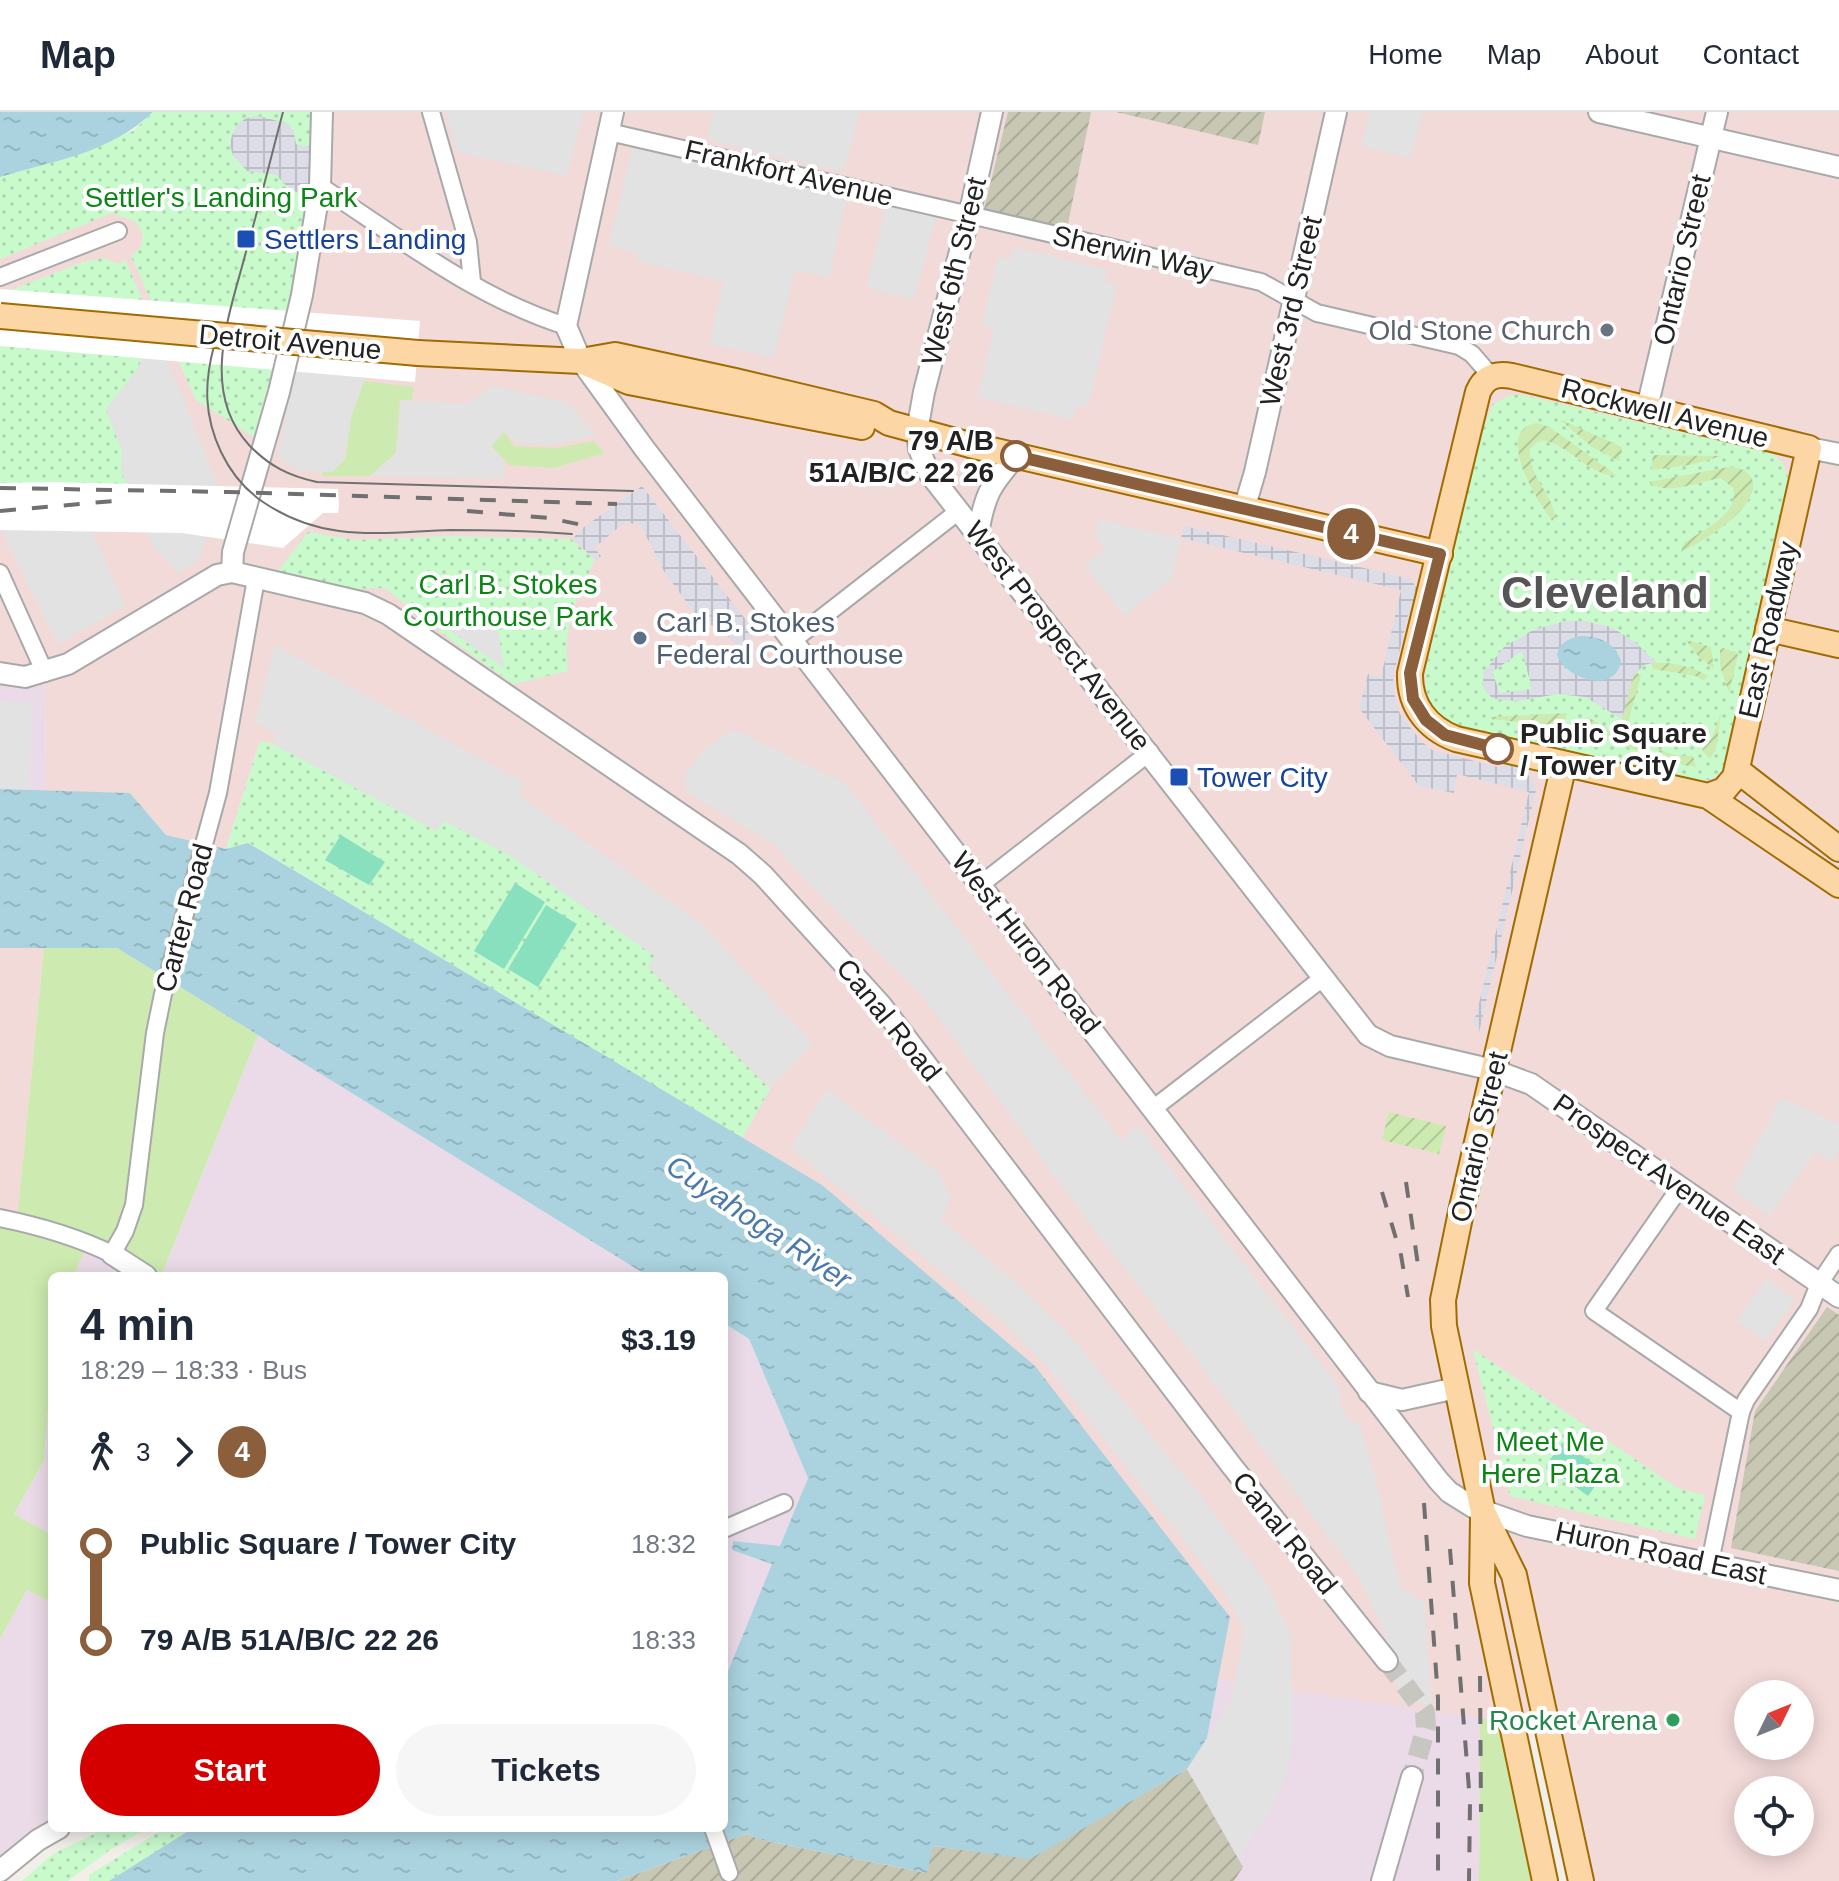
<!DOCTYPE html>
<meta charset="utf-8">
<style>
:root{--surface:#fff;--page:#f6f6f7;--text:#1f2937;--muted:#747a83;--line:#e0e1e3;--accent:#d40000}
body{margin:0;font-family:Helvetica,sans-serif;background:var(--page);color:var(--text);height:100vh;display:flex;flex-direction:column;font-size:30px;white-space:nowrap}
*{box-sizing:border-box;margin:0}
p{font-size:26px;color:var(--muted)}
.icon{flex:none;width:44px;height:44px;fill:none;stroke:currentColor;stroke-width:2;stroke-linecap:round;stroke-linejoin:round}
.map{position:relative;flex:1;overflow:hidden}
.drawer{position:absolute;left:48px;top:1160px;width:680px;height:560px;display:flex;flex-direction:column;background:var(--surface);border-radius:12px;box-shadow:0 4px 20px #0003}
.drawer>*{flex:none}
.badge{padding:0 16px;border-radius:26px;font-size:28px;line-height:52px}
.needle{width:52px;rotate:47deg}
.tools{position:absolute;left:1734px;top:1568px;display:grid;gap:16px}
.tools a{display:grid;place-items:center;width:80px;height:80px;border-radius:50%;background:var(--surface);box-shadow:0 4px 20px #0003;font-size:40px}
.map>.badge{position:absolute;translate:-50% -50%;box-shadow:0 0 0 4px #fff}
.legs{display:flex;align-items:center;gap:12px;height:88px;padding:0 32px;font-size:26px}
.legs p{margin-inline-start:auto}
.head{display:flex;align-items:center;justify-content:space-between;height:136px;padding:0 32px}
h1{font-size:44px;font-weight:800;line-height:60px}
.button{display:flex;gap:16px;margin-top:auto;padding:16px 32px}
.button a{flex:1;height:92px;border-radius:48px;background:var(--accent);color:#fff;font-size:32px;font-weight:800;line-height:92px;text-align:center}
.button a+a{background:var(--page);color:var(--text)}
ul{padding:0 32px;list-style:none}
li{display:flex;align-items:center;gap:28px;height:96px;font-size:30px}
li i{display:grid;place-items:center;width:12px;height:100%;margin:0 10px;background:currentColor}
li i::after{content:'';width:20px;height:20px;margin:-10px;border:6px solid;border-radius:50%;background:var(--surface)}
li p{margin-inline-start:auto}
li:first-child i{background:linear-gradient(#0000 50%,currentColor 0)}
li:last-child i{background:linear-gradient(currentColor 50%,#0000 0)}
header{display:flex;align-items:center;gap:48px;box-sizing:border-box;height:112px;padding:0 40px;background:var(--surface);border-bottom:2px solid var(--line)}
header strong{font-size:38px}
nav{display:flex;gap:44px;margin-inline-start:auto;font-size:28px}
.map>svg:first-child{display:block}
.commercial{fill:#f2dad9;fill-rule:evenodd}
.industrial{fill:#ebdbe8}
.construction{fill:url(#construction-furrows)}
.grass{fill:#cdebb0}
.park{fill:url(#park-dots)}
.garden{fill:url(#garden-furrows)}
.pitch{fill:#88e0be}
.parking{fill:#e2e2e2}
.plaza{fill:url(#plaza-grid);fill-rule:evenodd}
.water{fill:url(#water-ripples)}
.pier{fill:#fff}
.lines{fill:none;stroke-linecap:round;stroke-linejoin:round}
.tertiary-tunnel{stroke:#c8c6c1;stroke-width:20;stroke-dasharray:20 10;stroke-linecap:butt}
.minor-casing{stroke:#a9a9a9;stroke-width:20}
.tertiary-casing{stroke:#a9a9a9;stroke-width:24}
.primary-casing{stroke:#a06b00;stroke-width:28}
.minor{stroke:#fff;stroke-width:16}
.tertiary{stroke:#fff;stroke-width:20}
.primary{stroke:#fcd6a4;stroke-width:24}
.tram{stroke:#707070;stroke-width:2}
.rail{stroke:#707070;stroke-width:4;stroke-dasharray:16 16;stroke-linecap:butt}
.primary-bridge-casing{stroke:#a06b00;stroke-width:28;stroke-linecap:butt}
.primary-bridge{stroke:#fcd6a4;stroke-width:24}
.line-1-casing{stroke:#fff;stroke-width:18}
.line-1{stroke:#8b5e3c;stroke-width:12}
.transit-dot{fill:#1a4fb4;stroke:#fff;stroke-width:3}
.worship-dot{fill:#6b7280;stroke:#fff;stroke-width:3}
.stop-1-dot{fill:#fff;stroke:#8b5e3c;stroke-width:4}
.service-dot{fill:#5c6f8a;stroke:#fff;stroke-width:3}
.leisure-dot{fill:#2e9e5b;stroke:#fff;stroke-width:3}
.labels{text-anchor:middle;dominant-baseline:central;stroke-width:8;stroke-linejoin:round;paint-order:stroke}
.street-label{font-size:28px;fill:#222;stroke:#fff}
.park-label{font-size:28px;fill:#0c8416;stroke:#fff}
.transit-label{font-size:28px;fill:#164399;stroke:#fff;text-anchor:start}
.worship-label{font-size:28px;fill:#5b616d;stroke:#fff;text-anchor:end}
.stop-label{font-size:28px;font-weight:bold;fill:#222;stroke:#fff;text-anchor:end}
.service-label{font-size:28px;fill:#4e5e75;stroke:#fff;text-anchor:start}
.leisure-label{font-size:28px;fill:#27864d;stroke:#fff;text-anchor:end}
.water-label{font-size:30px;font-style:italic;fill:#4a7aab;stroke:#fff}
.town-label{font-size:44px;font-weight:bold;fill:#555;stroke:#fff}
</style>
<header>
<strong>Map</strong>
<nav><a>Home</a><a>Map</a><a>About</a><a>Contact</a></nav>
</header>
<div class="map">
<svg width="1839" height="1769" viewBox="0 0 1839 1769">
<defs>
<pattern id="construction-furrows" width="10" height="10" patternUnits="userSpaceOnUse" patternTransform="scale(2)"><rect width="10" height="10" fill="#c7c7b4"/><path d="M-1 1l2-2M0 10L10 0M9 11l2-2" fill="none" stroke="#abab9a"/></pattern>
<pattern id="park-dots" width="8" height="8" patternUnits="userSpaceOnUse" patternTransform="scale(2)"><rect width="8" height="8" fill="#c8facc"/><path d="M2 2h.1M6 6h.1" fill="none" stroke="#acd6af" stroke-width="1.8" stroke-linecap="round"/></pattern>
<pattern id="garden-furrows" width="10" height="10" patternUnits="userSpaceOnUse" patternTransform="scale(2)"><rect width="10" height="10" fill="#cdebb0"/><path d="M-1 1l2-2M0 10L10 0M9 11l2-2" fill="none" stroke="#b0c997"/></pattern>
<pattern id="plaza-grid" width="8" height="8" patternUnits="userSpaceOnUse" patternTransform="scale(2)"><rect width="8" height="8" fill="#dddde8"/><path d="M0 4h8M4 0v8" fill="none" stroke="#bdbdc7"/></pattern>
<pattern id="water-ripples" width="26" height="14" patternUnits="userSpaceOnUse" patternTransform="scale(2)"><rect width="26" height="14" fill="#aad3df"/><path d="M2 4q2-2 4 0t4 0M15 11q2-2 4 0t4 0" fill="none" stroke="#92b5bf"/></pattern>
</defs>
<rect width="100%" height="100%" fill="#f2efe9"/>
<g class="commercial">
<path d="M322,0h1517v1769h-258l-34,-159 -35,2 -294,-44 11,-63 -407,-432 -80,-47 28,-50 -446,-319 -51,-25 -13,-3 -34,108 -60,-14 -36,-42 -84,-2 -1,-118h-45v-414l112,-47 23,9 8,12 -2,14 113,190 11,8 14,-53zM1748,1582h52v52h-52zM1748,1678h52v52h-52z"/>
<path d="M0,836h44l-27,274 -17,-4z"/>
</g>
<g class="industrial">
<path d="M0,561h45l1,118 -46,-2z"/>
<path d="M258,923l390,241h-487z"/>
<path d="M88,1130l57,34h-72z"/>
<path d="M724,1211l25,16 59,139 -28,69 -47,-6 -1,9 41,13 -49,118z"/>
<path d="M52,1245v178l-38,-21 30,-54z"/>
<path d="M27,1478l25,13v225l-52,43v-232z"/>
<path d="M1218,1568l262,38 -1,163h-577l25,-8 280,-135z"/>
</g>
<g class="construction">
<path d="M1008,0h83l-24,116 -83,-19z"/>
<path d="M1116,0h149l-7,33z"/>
<path d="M1827,1195l12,8v256l-108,-23 24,-137z"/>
<path d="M1187,1657l56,98 -9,14h-617l129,-47 16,6 165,33 5,-27 98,12z"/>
</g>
<g class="grass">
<path d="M364,269l50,6 -2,13h-12l-4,53 -26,23h-48l1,-4h9l13,-13 7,-45z"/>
<path d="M504,319l10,15 43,2 36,-7 12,12 -51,15 -45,-3 -18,-19z"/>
<path d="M44,836h73l141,87 -97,241h-15l-58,-33 -15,33h-21v81l-8,103 -30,54 38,21v68l-25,-13 -27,49v-421l17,3z"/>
<path d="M1480,1606l32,6 33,157h-66z"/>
</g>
<g class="park">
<path d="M153,0h159c2,113 -28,217 -58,325l-58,-37 -65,-144 10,-9 2,-14 -8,-12 -23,-8 -112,46v-82l133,-46z"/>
<path d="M104,146l14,6 7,-5 37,87 -15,-3 -8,24 -33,42 16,42 -1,20 6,13 -127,-1v-189l83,-32z"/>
<path d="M1511,283h12l245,57c15,7 21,20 21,36l-63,276c-8,16 -20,19 -37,17l-228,-53c-28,-11 -38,-30 -35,-59l56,-238 11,-27z"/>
<path d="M308,420l48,8 92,-4 123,3 24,21c-20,39 -32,66 -27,111l-55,13 -81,-58 -47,-38 -31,1 -76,-18z"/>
<path d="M260,629l13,3 51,25 112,62 8,-10 65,34 146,101 -7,11 122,122 -28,49 -493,-295 -23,6z"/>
<path d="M1473,1237l206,140 26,6 -10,44 -185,-43z"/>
<path d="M106,1716h42l-38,22 -42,31h-46l31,-27z"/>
<path d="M165,1716h28l-84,53h-20v-6z"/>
</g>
<g class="garden">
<path d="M1559,307l63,28 -3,14 -27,-14z"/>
<path d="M1537,311l13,4 66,48c-29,5 -68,-57 -86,-25 -1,29 23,43 25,67l-3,4c-14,-20 -60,-91 -15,-98z"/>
<path d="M1653,343l69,1 -32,9 -39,5z"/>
<path d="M1728,355c9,0 18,2 23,10 15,27 -50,66 -70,75l3,-9c18,-13 56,-28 49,-55l-12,-10c-21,3 -54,19 -72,4z"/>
<path d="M1686,528l25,7 3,22 -16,-13z"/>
<path d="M1723,536l13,4 2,3 -9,38 -9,-27v-16z"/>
<path d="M1651,551c17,-2 43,4 57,13l-4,5 -8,-5 -43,-7z"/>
<path d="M1636,560l5,4 -14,50 -5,-7 9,-37z"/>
<path d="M1567,601l-4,14 -72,-8v-2z"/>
<path d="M1721,601l-5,36 -6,10 -8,-9 10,-12z"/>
<path d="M1588,605l66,40 -70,-26z"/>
<path d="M1651,635l26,9h16l3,11 -13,-2z"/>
<path d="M1389,1000l57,14 -7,28 -57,-14z"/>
</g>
<g class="pitch">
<path d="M341,723l44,27 -16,23 -44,-25z"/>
<path d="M515,771l30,19 -41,67 -30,-18z"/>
<path d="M546,793l31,19 -39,63 -30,-18z"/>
<path d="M1563,1330l42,30 -17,24 -42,-31z"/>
</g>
<g class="parking">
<path d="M446,0h137l-16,64 -110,-24z"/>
<path d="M713,0h146l-15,60 -137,-32z"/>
<path d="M1370,0h53l-12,46 -49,-12z"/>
<path d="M632,36l215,47 -18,83 -34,-8 -21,87 -64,-13 13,-63 -86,-20 1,-8 -29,-7z"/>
<path d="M886,92l50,14 -22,82 -47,-13z"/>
<path d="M1013,135l95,23 -3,13 12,2 -29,122 -11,-2 -4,15 -95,-23 16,-69 -12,-3 16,-68 12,3z"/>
<path d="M304,204l63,4 -3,61 -12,33 -7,45 -13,13 -34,-1 -20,-13z"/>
<path d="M147,231l15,3 55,137 -4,35 -14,41 -20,15 -27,-30 -31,-73 1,-20 -16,-41 33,-43z"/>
<path d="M492,274l78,17 27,33 -47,9 -34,-2 -12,-11 -13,14 13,14 1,19 -135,-3 26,-23 5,-53 65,4z"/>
<path d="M77,385l48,109 -67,39 -58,-116z"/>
<path d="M1099,408l82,18 -9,40 -48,38 -40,-51 21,-16 -10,-14z"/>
<path d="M443,514l55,5 7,38z"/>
<path d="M275,533l250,138 -6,12 185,130 109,120 -43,43 -122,-122 7,-10 -146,-101 -64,-34 -9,10 -163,-87 4,-9 -22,-13z"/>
<path d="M0,588l32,4 -2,86 -30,-1z"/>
<path d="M735,618l110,53 276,357 17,-14 202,262 1,20 10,14 8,1 17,57 24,108 24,14 8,104 -32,-7 -17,-70 -25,-52 -159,-214 -101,-128 -178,-242 -97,-95 -51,-55 -87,-52v-17l22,-27z"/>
<path d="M827,977l112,83 12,26 -11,21 70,58 55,52 135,166 68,90 22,48 4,101 -6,36 -16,37 -33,51 -52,-89 45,-70 12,-69 -18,-36 -178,-226 -51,-51 -207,-169z"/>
<path d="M1781,986l58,26v27l-7,11 -17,-10 -45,64 -38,-26z"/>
<path d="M1766,1167l29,20 -29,42 -30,-20z"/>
</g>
<g class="plaza">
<path d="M259,4l30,8 5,8 2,12 16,4 -4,52 -25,-17 -6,-8 -30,-4 -14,-15 -3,-11 2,-10 5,-10 9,-7z"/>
<path d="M642,374l114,147 -19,14 -17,-20 -18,-4 -37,-50 -26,-51 -6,2 -7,-3 -32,27 7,8 -5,4 -24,-21 12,-12z"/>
<path d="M1184,414l227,53 7,12 -4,19 -6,5 -15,63 2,21 5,15 21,27 11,9 66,17 12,-2 11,3 11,11 4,11 -57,242 -7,-13 4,-3 53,-224 -72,-18 -3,19 -35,-7 -60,-78 9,-34 13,3 20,-87 -220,-52z"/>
<path d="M1565,509h19l27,6 24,15 21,20 -12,3 -11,11 -11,43 -37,-22 -27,-3 -42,7 -14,-1 -10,-2 -9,-10v-15l21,-26 29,-17zM1579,524l23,4 16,12 3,10 -6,12 -10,5h-19l-22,-11 5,-29zM1522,539l10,38 -32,4 -8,-21z"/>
</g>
<g class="water">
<path d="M0,0h153c-45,42 -97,48 -153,65z"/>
<path d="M1579,524c19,0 37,6 42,26 -7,33 -55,17 -64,-7 2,-12 11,-16 22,-19z"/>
<path d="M0,677l130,4 36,42 60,14 22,-6 574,342 213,181 195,251 -23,121 -20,31 -157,90 -97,-13 -6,27 -165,-33 -16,-6 -129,47h-508l84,-53h531v-147l48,-117 -40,-14 1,-9 47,5 28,-68 -59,-139 -25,-16v-47h-76l-531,-328h-117z"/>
</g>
<g class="pier">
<path d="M0,177l420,32 -5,61 -415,-36z"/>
<path d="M51,370l287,7 1,16 -1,8h-15l-40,35 -101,-15 -182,-3v-47z"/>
</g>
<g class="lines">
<path class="tertiary-tunnel" d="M1387,1549l38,51 1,15 -14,50"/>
<g class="minor-casing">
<g id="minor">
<path d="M431,0l37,130 4,40"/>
<path d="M609,20l652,150 56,31 142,33 13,8 19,22"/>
<path d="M320,74c78,51 156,112 246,140"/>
<path d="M0,165l118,-46"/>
<path d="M0,461l45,100"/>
<path d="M792,529l168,-131"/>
<path d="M980,773l170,-133"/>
<path d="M1154,996l170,-131"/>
<path d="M1681,1074l-87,125 147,101"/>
<path d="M0,1106c40,8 75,18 112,36l13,-23 9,-26 21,-172 8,-39 55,-201 38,-214"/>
<path d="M724,1417l60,-26"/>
<path d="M1710,1450l31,-150 5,-12 63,-91 10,-25 20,-30"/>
<path d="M713,1716l16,45"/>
</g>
</g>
<g class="tertiary-casing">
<g id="tertiary">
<path d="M613,0l-47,214 15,35 63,87 794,1032 11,12 24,15 54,19 312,64"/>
<path d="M992,0l-23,104 -45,176 -7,39 2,18 10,24 439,562 22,11 103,24 38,14 308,213"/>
<path d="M1599,0l240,55"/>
<path d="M1647,296l70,-296"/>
<path d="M1809,336l30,6"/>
<path d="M1244,397l11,-37 81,-360"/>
<path d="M978,421c7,-39 12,-47 38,-77"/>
<path d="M232,460l1,-20 46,-160 23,-97 18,-109 2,-74"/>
<path d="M0,561l25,4 43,-13 149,-89 15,-3 133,31 23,11 351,240 24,21 118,130 350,460 156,196"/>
<path d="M112,1142l34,22"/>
<path d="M1369,1280l33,8 54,-12"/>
<path d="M0,1759l38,-31 21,-12"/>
<path d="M1382,1769l30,-104"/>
</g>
</g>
<g class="primary-casing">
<g id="primary">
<path d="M418,241l163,8 34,-6 120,26 139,33 15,9 81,22 470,109"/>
<path d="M581,249l48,21 233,45"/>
<path d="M1768,517l71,16"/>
<path d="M1564,652l-103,448 -18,88 1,26 39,186 31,63 67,306"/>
<path d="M1737,658l102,79"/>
<path d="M1708,684l16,-6 11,-13 74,-329 -297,-72c-16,-3 -27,0 -34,16l-68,281c-1,32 17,55 46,66l252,57 131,89"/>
<path d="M1483,1406l-1,65 63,298"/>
</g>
</g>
<use href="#minor" class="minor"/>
<use href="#tertiary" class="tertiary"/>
<use href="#primary" class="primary"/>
<g class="tram">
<path d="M283,0c-12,45 -23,91 -36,136 -16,63 -49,142 2,197 20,21 40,31 68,37l316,9"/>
<path d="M214,234c-10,37 -10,70 7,106 10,21 23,37 42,50 62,42 119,30 188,28 40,0 81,1 121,4"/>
</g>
<g class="rail">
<path d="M0,376l228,4 389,12"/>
<path d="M0,399l125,-11"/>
<path d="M467,399l82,7 33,7"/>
<path d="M1406,1070l13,90"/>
<path d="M1382,1080l19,63 7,42"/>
<path d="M1424,1391l14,195v183"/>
<path d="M1450,1437l20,253 -1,79"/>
<path d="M1480,1564l1,136"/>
</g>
<g class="primary-bridge-casing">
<path id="primary-bridge" d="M0,204l418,37"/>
</g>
<use href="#primary-bridge" class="primary-bridge"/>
</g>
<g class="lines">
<g class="line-1-casing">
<path id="line-1" d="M1016,344l424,98 -30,119 3,26 13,21 19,15 53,14"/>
</g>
<use href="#line-1" class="line-1"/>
</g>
<g class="transit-dot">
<rect x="236" y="117" width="20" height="20" rx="4"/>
<rect x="1169" y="655" width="20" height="20" rx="4"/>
</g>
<circle class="worship-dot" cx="1607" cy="218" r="8"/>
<g class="stop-1-dot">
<circle cx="1016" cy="344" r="14"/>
<circle cx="1498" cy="637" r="14"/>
</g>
<circle class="service-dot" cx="640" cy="526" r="8"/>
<circle class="leisure-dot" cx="1673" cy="1608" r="8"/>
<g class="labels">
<g class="street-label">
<text transform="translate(789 61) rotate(13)">Frankfort Avenue</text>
<text transform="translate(1133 141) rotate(13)">Sherwin Way</text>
<text transform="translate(1682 148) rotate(-77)">Ontario Street</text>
<text transform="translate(954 159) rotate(-76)">West 6th Street</text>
<text transform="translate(1291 199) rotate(-77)">West 3rd Street</text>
<text transform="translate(290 230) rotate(5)">Detroit Avenue</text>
<text transform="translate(1665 301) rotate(14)">Rockwell Avenue</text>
<text transform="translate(1768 518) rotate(-77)">East Roadway</text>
<text transform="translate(1058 524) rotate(52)">West Prospect Avenue</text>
<text transform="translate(184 806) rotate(-75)">Carter Road</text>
<text transform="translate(1026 831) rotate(52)">West Huron Road</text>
<text transform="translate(889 908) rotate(51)">Canal Road</text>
<text transform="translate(1479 1025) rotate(-77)">Ontario Street</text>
<text transform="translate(1669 1067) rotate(35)">Prospect Avenue East</text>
<text transform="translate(1285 1421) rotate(51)">Canal Road</text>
<text transform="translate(1661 1441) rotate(12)">Huron Road East</text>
</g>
<g class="park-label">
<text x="221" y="85">Settler's Landing Park</text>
<text x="508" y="472">Carl B. Stokes<tspan x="508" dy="32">Courthouse Park</tspan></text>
<text x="1550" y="1329">Meet Me<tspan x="1550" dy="32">Here Plaza</tspan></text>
</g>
<g class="transit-label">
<text x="264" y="127">Settlers Landing</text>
<text x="1197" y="665">Tower City</text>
</g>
<g class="worship-label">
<text x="1591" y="218">Old Stone Church</text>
</g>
<g class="stop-label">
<text x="994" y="328">79 A/B<tspan x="994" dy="32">51A/B/C 22 26</tspan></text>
<text x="1520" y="621" text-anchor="start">Public Square<tspan x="1520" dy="32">/ Tower City</tspan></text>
</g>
<g class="service-label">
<text x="656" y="510">Carl B. Stokes<tspan x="656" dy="32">Federal Courthouse</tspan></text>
</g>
<g class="leisure-label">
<text x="1657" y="1608">Rocket Arena</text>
</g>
<g class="water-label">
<text transform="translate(759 1110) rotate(34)">Cuyahoga River</text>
</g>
<g class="town-label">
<text x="1605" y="480">Cleveland</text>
</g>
</g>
</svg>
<div class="tools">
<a><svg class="needle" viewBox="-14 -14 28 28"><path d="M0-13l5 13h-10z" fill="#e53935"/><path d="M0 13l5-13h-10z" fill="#747a83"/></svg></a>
<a><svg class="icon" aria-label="locate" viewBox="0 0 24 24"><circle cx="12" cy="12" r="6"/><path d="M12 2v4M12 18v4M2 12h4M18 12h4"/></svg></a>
</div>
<b class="badge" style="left:1351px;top:422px;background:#8b5e3c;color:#fff">4</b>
<section class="drawer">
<div class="head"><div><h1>4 min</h1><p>18:29 – 18:33 · Bus</p></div><b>$3.19</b></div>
<div class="legs"><svg class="icon" aria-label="walk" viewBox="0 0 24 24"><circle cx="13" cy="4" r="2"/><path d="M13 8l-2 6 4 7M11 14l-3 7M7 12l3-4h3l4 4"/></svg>3<svg class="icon" aria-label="forward" viewBox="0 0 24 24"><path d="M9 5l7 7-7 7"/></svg><b class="badge" style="background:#8b5e3c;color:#fff">4</b></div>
<ul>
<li><i style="color:#8b5e3c"></i><b>Public Square / Tower City</b><p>18:32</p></li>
<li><i style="color:#8b5e3c"></i><b>79 A/B 51A/B/C 22 26</b><p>18:33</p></li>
</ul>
<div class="button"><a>Start</a><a>Tickets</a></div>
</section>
</div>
